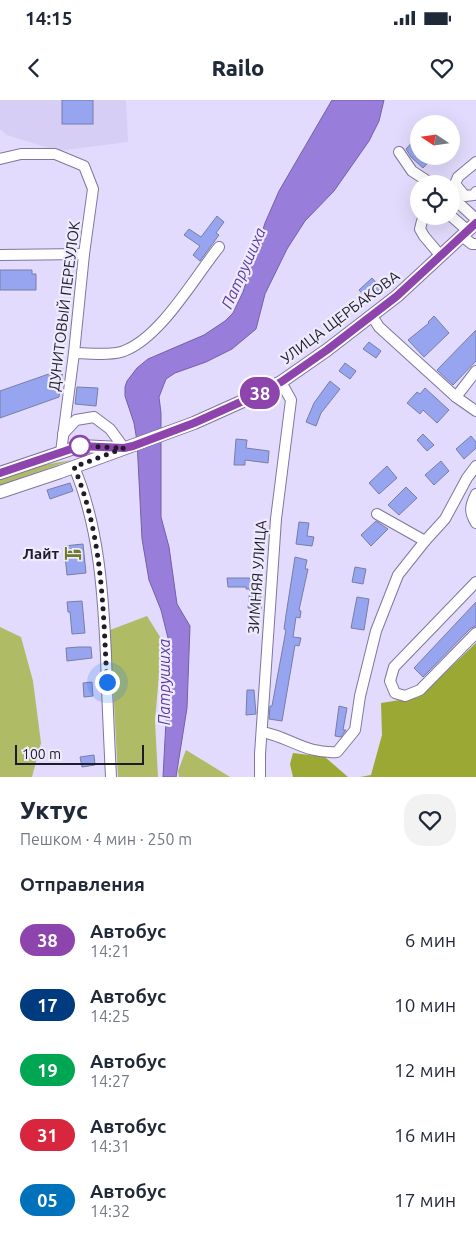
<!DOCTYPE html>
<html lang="ru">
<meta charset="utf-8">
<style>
:root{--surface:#fff;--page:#f2f2f3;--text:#1f2937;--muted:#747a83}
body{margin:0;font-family:Ubuntu,sans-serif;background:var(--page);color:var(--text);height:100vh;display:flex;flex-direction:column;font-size:19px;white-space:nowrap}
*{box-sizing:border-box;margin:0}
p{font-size:16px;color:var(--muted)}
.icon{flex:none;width:28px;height:28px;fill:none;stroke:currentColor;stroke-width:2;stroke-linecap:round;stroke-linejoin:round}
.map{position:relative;height:677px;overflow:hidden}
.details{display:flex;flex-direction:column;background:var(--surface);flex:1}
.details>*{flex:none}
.badge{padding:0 10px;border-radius:16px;font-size:18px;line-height:32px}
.needle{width:32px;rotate:283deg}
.controls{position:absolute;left:410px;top:15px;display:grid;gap:10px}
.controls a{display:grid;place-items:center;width:50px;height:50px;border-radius:50%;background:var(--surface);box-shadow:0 5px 20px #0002;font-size:25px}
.scale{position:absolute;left:15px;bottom:12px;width:129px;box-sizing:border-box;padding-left:5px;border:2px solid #1f1b2b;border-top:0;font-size:14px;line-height:18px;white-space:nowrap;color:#1f1b2b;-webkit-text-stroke:4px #eeebfc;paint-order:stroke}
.you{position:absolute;width:25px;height:25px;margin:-12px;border:4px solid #fff;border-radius:50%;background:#1a73e8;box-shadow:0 0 0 8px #1a73e833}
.map>.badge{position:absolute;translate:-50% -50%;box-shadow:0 0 0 2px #fff}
h2{padding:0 20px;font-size:19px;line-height:45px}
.round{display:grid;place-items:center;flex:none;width:52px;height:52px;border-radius:20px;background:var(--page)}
.overview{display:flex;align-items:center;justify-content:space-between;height:85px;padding:0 20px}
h1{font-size:24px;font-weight:800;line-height:38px}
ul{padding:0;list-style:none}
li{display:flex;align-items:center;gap:15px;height:65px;padding:0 20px}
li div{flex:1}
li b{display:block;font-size:19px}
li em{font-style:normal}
li .badge{min-width:55px;font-weight:700;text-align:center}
.status{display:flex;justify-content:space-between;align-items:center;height:35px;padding:0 25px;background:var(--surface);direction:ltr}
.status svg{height:14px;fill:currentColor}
header{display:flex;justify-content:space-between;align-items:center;height:65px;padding:0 20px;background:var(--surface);font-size:22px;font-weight:800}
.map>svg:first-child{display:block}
.built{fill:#d7cef6}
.green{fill:#b0bb66}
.forest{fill:#9ba834}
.water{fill:#987ddb;stroke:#7460a6}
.building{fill:#97a5f0;stroke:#777ea5}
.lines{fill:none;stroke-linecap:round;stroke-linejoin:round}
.minor-casing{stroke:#80769d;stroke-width:12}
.major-casing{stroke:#80769d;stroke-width:14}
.minor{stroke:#fff;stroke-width:10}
.major{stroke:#fff;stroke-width:12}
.line-casing{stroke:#fff;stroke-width:11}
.line{stroke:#8e44ad;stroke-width:8}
.walk{stroke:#1f1b2b;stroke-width:5;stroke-dasharray:0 9}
.stop-dot{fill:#fff;stroke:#8e44ad;stroke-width:2.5}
.labels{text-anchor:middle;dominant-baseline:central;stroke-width:4.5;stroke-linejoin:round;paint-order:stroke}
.street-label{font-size:15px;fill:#1f1b2b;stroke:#eeebfc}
.poi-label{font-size:15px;font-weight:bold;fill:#1f1b2b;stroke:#eeebfc;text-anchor:end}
.water-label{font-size:16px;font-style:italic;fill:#6139a7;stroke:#eeebfc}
</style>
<div class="status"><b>14:15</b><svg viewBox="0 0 49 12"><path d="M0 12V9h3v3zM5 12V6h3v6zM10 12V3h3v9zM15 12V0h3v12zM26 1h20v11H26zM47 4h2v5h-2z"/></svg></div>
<header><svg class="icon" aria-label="back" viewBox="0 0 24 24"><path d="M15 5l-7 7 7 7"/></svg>Railo<svg class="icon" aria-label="heart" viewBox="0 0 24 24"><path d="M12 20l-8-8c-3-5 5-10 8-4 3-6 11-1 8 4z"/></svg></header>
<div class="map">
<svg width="476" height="677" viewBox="0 0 476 677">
<rect width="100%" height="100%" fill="#e2dbfd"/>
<path class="built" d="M0,0h126l2,42 -70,9 -51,-16 -7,-6z"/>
<g class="green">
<path d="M72,360l-72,25v-5l44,-15z"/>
<path d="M147,516l15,24 -7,81 3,56h-40l-8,-147z"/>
<path d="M0,527l21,10 12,44 8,62 -9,34h-32z"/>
<path d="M186,650l44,27h-51l-1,-6z"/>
</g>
<g class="forest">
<path d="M476,543v134h-116l11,-2 11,-40 -1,-32 38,-6z"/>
<path d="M293,653l32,4 23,20h-55l-3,-13z"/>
</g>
<path class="water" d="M332,0h52l-5,21 -10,20 -35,50 -29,30 -18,28 -22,45 -9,35 -24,20 -26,13 -31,11 -9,6 -7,18 2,16v104l8,30 8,57 13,22 -3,82 -11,69h-13l7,-131 -9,-36 -12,-30 -7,-41 -5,-98 -3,-18 -9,-27v-9l2,-6 10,-13 11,-9 56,-24 21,-14 8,-8 10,-21 22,-69 14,-32z"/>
<g class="building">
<rect x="62" y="0" width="31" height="24"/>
<path d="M415,39l4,4v13h15l-11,12 -12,-11 -5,-8z"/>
<path d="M217,116l7,6 -8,11 3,2 -19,26 -7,-6 7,-9 -16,-11 5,-6 12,8z"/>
<path d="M0,170h32v4h4v16h-36z"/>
<path d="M372,178l9,10 -13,12 -9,-10z"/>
<path d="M434,216l15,17 -25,24 -16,-17 21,-17 -1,-1z"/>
<path d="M476,230v31l-23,24 -16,-15z"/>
<path d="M369,242l12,9 -5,7 -13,-9z"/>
<path d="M345,263l11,8 -6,8 -11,-8z"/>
<path d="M63,269l-4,28 -59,21v-27z"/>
<path d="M330,281l10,8 -19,24 -5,13 -10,-4 8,-19z"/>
<path d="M77,287l21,1 -2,18 -21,-2z"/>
<path d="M425,288l24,22 -12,13 -14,-13 -3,4 -13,-11 10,-11 3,2z"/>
<path d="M423,334l11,11 -7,6 -10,-11z"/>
<path d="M471,336l5,6v6l-12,11 -8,-10z"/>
<path d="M236,339l11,1 -1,8 23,3 -1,12 -23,-3v5h-11z"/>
<path d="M441,361l8,10 -15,14 -9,-10z"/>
<path d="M387,366l10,12 -18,16 -10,-11z"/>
<path d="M70,383l3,8 -23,8 -3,-9z"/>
<path d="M406,387l11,11 -18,17 -11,-10z"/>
<path d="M376,421l12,8 -17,17 -10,-11z"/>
<path d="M299,422l10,1 -2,13 7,1 -2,9 -16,-2z"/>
<path d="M83,444l3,29 -19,2 -3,-29z"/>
<path d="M295,457l12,3 -2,9h3l-9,41 2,1 -1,7 -4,-1 -3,20 8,1 -2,8 -4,-1 -13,76 -13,-2 1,-13h2l14,-76 -2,-1 2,-14z"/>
<path d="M355,467l11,2 -3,15 -11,-2z"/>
<path d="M227,478h34v31l-13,-1 2,-19h-4v-2h-18z"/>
<path d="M357,497l12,2 -5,31 -13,-2z"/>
<path d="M82,501l3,32 -13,1 -2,-22h-2l-1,-10z"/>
<path d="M476,502v24l-5,2 -48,49 -9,-9z"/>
<path d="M79,547h12l1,11 -25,3 -1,-13z"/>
<path d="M92,582l1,14 -9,1 -1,-14z"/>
<path d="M247,590h7l2,24 -10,1z"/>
<path d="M339,606l8,2 -4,22h3l-5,7 -6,-1z"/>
<path d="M94,655l1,10 -13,2 -2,-10z"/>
</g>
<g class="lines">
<g class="minor-casing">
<g id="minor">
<path d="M399,52l13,19 20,13"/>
<path d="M0,59l21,-5h34l29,12 9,23 -9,65 -10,99 -13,99"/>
<path d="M476,62l-18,15 -3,7 10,12 9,-1 2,-3"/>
<path d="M451,96l25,23"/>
<path d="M451,116l16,14"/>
<path d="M422,121l-2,8 4,7 16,19"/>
<path d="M462,136l10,8h4"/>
<path d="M0,155l84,-1"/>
<path d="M372,216l7,11 77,70 20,14"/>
<path d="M74,253c14,0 38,3 50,-2 37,-14 70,-73 95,-104"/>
<path d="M456,297l20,-26"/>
<path d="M63,334l13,-14 18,-3 16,12 14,19"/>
<path d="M74,367c25,59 29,125 32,188 1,41 3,81 5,122"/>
<path d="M476,394c-6,12 -7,18 0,29"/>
<path d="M377,414l48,27"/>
<path d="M476,482l-82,85 -4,14 5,12 10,3 15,-6 56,-57"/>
<path d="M262,632c28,5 43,22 75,20l18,-22 5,-34 16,-65 22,-56 27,-34 20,-22 22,-41 9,-12"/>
<path d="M260,677v-23l16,-235 15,-119 -10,-18"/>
</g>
</g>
<g class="major-casing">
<g id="major">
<path d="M0,373l80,-27 40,2"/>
<path d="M0,392l60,-20 134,-49 49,-22 38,-19 46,-32 70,-54 79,-73"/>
</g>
</g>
<use href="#minor" class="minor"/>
<use href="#major" class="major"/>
</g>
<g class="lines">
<g class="line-casing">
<path id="line" d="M0,373l80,-27 44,2 9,-2 61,-23 49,-22 38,-19 46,-32 70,-54 79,-73"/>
</g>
<use href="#line" class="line"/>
<path class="walk" d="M80,346l44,2 -50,19c29,68 29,144 33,215"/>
</g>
<defs>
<g id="hotel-bare" transform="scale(1.35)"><path d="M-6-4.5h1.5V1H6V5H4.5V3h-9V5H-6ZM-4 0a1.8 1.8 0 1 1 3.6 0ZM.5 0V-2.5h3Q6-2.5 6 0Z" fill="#707a25" stroke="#eeebfc" stroke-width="2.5" paint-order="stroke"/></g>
</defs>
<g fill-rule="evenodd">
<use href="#hotel-bare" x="73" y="453"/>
</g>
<circle class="stop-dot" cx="80" cy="346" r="10"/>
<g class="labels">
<g class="street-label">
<text transform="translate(64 206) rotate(-83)">ДУНИТОВЫЙ ПЕРЕУЛОК</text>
<text transform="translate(340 217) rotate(-37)">УЛИЦА ЩЕРБАКОВА</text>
<text transform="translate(257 477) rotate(-86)">ЗИМНЯЯ УЛИЦА</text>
</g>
<g class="poi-label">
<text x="59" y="453">Лайт</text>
</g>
<g class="water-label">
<text transform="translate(243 168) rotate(-66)">Патрушиха</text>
<text transform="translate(164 582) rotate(-90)">Патрушиха</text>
</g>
</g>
</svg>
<div class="controls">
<a><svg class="needle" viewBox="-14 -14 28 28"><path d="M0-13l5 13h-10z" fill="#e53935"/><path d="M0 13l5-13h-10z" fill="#747a83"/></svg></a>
<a><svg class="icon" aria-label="locate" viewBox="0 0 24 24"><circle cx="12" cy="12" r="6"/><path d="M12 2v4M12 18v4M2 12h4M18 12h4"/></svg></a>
</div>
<div class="scale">100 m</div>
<div class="you" style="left:107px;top:582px"></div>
<b class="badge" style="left:260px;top:293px;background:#8e44ad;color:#fff">38</b>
</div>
<section class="details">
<div class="overview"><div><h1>Уктус</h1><p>Пешком · 4 мин · 250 m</p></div><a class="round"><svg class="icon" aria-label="heart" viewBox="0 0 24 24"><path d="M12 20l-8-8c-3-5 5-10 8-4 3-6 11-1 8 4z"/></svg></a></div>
<h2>Отправления</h2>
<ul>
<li><span class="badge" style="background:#8e44ad;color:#fff">38</span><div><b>Автобус</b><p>14:21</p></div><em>6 мин</em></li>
<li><span class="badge" style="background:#003b80;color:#fff">17</span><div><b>Автобус</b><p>14:25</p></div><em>10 мин</em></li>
<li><span class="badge" style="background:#00a651;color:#fff">19</span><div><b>Автобус</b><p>14:27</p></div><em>12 мин</em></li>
<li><span class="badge" style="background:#d7263d;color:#fff">31</span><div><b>Автобус</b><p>14:31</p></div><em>16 мин</em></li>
<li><span class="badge" style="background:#0072bc;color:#fff">05</span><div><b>Автобус</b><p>14:32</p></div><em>17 мин</em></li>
</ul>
</section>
